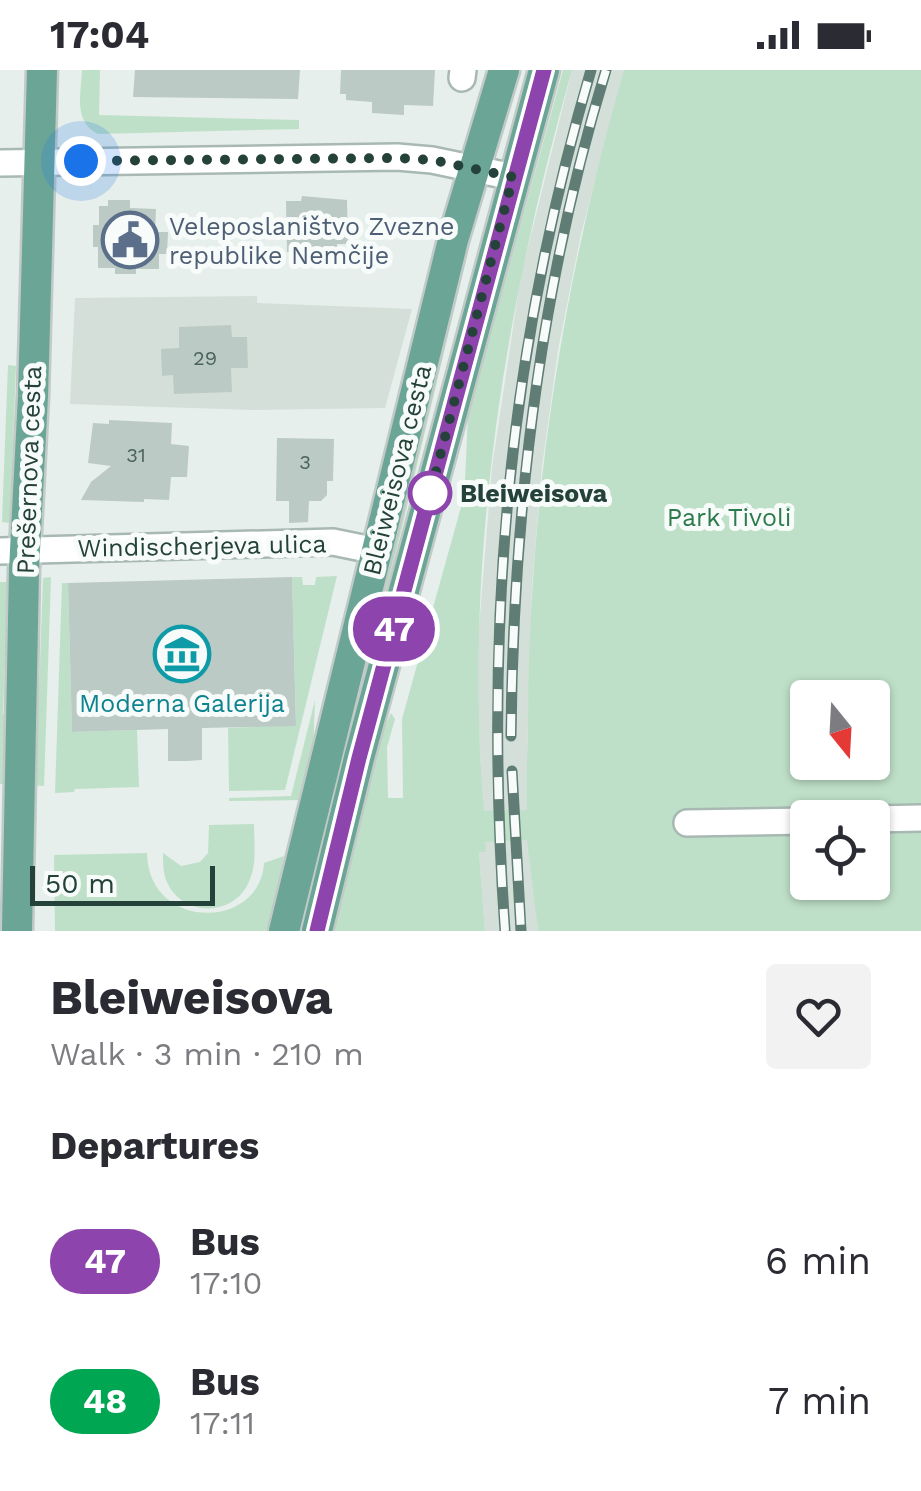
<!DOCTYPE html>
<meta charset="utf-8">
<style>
:root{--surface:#fff;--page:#f2f2f3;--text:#2b2b33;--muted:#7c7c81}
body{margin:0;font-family:"Work Sans",sans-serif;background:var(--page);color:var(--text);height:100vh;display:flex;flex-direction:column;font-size:38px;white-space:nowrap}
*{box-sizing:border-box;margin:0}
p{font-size:32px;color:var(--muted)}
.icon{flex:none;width:55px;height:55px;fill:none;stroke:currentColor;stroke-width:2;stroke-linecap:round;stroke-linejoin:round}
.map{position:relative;height:861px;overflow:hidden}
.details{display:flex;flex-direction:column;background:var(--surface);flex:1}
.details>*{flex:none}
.badge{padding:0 20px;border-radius:32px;font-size:35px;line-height:65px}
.needle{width:65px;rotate:162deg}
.tools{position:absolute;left:790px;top:610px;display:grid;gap:20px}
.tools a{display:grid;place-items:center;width:100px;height:100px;border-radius:10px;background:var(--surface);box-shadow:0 2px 8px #0004;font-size:50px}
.scale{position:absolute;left:30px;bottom:25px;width:185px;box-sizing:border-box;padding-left:10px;border:5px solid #24423a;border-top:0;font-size:28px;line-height:35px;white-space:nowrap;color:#24423a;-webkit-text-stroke:8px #f7fbf9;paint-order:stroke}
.you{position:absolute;width:50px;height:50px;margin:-25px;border:8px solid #fff;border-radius:50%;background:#1a73e8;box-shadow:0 0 0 15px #1a73e833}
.map>.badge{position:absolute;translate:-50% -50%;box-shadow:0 0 0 5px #fff}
h2{padding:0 50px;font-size:38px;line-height:90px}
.round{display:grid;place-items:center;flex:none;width:105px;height:105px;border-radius:10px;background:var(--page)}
.head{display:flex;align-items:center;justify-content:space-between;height:170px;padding:0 50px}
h1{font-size:48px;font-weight:700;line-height:75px}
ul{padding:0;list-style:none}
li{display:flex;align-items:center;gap:30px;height:140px;padding:0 50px}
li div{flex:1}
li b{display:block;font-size:38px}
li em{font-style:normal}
li .badge{min-width:110px;font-weight:700;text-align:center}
.status{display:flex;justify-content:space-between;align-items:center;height:70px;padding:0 50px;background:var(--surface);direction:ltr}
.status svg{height:28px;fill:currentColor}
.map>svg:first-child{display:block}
.built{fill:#d4dfda}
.green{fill:#bfe0c8;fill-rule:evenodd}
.building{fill:#bbcac4}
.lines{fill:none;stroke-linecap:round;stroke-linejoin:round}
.minor-casing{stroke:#a8b8b2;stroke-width:30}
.major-casing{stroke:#c2cac8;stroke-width:35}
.minor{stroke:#fff;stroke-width:25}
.major{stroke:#6aa596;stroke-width:30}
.rail-casing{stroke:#5f7d75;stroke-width:11}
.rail{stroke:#f7fbf9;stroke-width:8;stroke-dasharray:22;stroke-linecap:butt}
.line-casing{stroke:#fff;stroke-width:22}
.line{stroke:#8e44ad;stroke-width:15}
.walk{stroke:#24423a;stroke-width:10;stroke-dasharray:0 18}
.stop-dot{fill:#fff;stroke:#8e44ad;stroke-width:5}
.labels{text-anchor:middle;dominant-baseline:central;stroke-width:10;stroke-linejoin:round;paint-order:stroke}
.number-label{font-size:20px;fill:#4a645c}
.service-label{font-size:25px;fill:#4e5e75;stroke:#f7fbf9;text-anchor:start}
.street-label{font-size:25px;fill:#24423a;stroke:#f7fbf9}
.stop-label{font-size:25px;font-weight:bold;fill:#24423a;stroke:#f7fbf9;text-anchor:start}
.park-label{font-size:25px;fill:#2d7a4b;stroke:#f7fbf9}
.culture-label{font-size:25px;fill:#0d838f;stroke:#f7fbf9}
</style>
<div class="status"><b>17:04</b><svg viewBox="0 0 49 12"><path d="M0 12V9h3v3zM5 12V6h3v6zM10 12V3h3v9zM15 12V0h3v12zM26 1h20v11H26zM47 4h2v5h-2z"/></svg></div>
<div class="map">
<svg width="921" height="861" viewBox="0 0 921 861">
<rect width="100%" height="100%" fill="#e6efeb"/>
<g class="built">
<path d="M572,0h52l-43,164 -23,116 -16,117 -10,118 -6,207 12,139h-53l-6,-79 6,-1 -9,-186 16,-198 29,-192z"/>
<path d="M257,226v7l155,6 -27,99 -132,2 -183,-6 5,-106z"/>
</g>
<g class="green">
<path d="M82,0h18l-1,45 200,5v9l-201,5c-25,-13 -17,-40 -16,-64z"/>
<path d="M563,0h9c-68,239 -109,493 -88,741l43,-1c-2,-30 1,-61 1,-91 1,-221 35,-437 96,-649h297v861h-383l-11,-91 -42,2 1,10h-7l6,79h-156l38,-133v-6l-3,-1 10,-41 17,-37 4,6 -8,28 1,51h15l-1,-79 66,-237 -3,-2 3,-64zM808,628h64v64h-64zM808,748h64v64h-64z"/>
<path d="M468,160l5,1 -136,568h-8z"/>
<path d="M8,295l8,1 -6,157 -8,-1z"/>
<path d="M337,506l-52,214 -56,1 -1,-63 68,-3 -4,-148h10l1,8h12l1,-8z"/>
<path d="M51,507l-7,209 -17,-1 9,-13 7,-194z"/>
<path d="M0,512h8l-5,132 8,1 -3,70 -8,-1z"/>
<path d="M62,513h6l4,149 65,-2 2,57 -64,2 -1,3 -19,1z"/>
<path d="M315,630l-2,56 -9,44 -75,1v-3l62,-2z"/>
<path d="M254,754c0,17 3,39 -4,55 -14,40 -72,39 -85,-2 -2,-7 -2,-16 -2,-24l18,13 19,-4 8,-9 1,-28z"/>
<path d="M147,783c1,78 113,78 117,10l20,-7 -2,12 4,4 -14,59h-217l-1,-76z"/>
</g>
<g class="building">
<path d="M135,0h165l-2,29 -165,-2z"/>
<path d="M341,0h94l-2,36 -29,-1v10l-32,-2v-11l-26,-2v-6h-6z"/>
<path d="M302,126l45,4 1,44h-11v18l-40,1v-11h-10l-1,-51h15z"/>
<path d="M108,130h22v8l26,1 -1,23h13l-1,22h-8v15h-23v5h-21v-6h-17v-21h-5v-22h6v-19h9z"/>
<path d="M231,255l1,12h15l1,31h-17l1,24 -58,2 -1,-19 -11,1 -1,-27 18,-1v-21z"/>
<path d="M109,350l63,3 -1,21 18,2 -2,31h-16l-2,23 -25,-1v3l-63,-2 10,-18 20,-16 -23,-3 5,-40 16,1z"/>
<path d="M277,368l57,1 -1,42h-6v14l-6,6h-12l-1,21 -19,1v-22h-13z"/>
<path d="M292,507l4,149 -94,2v32l-15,1h-19v-32l-96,3 -4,-149z"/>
</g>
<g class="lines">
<g class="minor-casing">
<g id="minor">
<path d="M462,8l1,-8"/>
<path d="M0,93l397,-6 35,3 81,17"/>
<path d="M0,481l333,-9 44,9"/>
<path d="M872,749l49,-1"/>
<path d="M687,753l121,-2"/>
</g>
</g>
<g class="major-casing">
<g id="major">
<path d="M17,861l7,-361 9,-174 9,-326"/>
<path d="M284,861l169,-691 51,-170"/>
<path d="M317,861l42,-173 185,-688"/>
</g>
</g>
<use href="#minor" class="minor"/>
<use href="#major" class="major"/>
<g class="rail-casing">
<g id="rail">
<path d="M511,666c2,-225 29,-450 95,-666"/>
<path d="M512,701l9,160"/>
<path d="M505,861c-21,-301 1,-571 86,-861"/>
</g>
</g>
<use href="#rail" class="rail"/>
</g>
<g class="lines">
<g class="line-casing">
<path id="line" d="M317,861l42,-173 185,-688"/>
</g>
<use href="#line" class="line"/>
<path class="walk" d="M81,91l317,-3 34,2 81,17 -86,329 3,-13"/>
</g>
<defs>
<g id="civic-ring" transform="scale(2.875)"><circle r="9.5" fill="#f7fbf9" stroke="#5c6f8a" stroke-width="1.5"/><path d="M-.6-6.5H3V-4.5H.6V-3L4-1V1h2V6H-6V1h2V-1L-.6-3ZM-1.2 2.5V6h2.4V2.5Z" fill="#5c6f8a"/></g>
<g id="museum-ring" transform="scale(2.875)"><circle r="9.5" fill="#f7fbf9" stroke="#0f9aa8" stroke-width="1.5"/><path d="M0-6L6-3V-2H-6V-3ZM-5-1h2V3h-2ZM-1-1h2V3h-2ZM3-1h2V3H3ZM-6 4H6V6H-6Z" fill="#0f9aa8"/></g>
</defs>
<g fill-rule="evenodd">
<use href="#civic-ring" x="130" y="170"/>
<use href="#museum-ring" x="182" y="584"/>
</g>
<circle class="stop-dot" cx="430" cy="423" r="20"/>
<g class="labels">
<g class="number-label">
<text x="205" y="288">29</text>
<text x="136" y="385">31</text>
<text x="305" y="392">3</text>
</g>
<g class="service-label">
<text x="169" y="156">Veleposlaništvo Zvezne<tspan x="169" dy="29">republike Nemčije</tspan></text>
</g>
<g class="street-label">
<text transform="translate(29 400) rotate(-88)">Prešernova cesta</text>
<text transform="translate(397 400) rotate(-76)">Bleiweisova cesta</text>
<text transform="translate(202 476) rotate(-1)">Windischerjeva ulica</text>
</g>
<g class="stop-label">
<text x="460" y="423">Bleiweisova</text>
</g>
<g class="park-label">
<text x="729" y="447">Park Tivoli</text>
</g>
<g class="culture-label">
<text x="182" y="633">Moderna Galerija</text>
</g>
</g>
</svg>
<div class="tools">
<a><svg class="needle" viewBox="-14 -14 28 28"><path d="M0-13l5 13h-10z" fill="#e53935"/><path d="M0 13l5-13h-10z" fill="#7c7c81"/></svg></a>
<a><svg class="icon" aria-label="locate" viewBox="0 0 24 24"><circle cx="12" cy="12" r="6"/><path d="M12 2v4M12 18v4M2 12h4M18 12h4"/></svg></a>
</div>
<div class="scale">50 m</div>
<div class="you" style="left:81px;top:91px"></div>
<b class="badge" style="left:394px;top:559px;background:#8e44ad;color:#fff">47</b>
</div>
<section class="details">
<div class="head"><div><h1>Bleiweisova</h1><p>Walk · 3 min · 210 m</p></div><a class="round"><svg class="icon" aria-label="heart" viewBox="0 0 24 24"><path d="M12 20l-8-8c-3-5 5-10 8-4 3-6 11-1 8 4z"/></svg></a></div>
<h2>Departures</h2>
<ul>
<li><span class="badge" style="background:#8e44ad;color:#fff">47</span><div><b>Bus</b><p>17:10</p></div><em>6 min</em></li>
<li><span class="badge" style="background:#00a651;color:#fff">48</span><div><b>Bus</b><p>17:11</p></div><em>7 min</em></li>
</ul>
</section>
